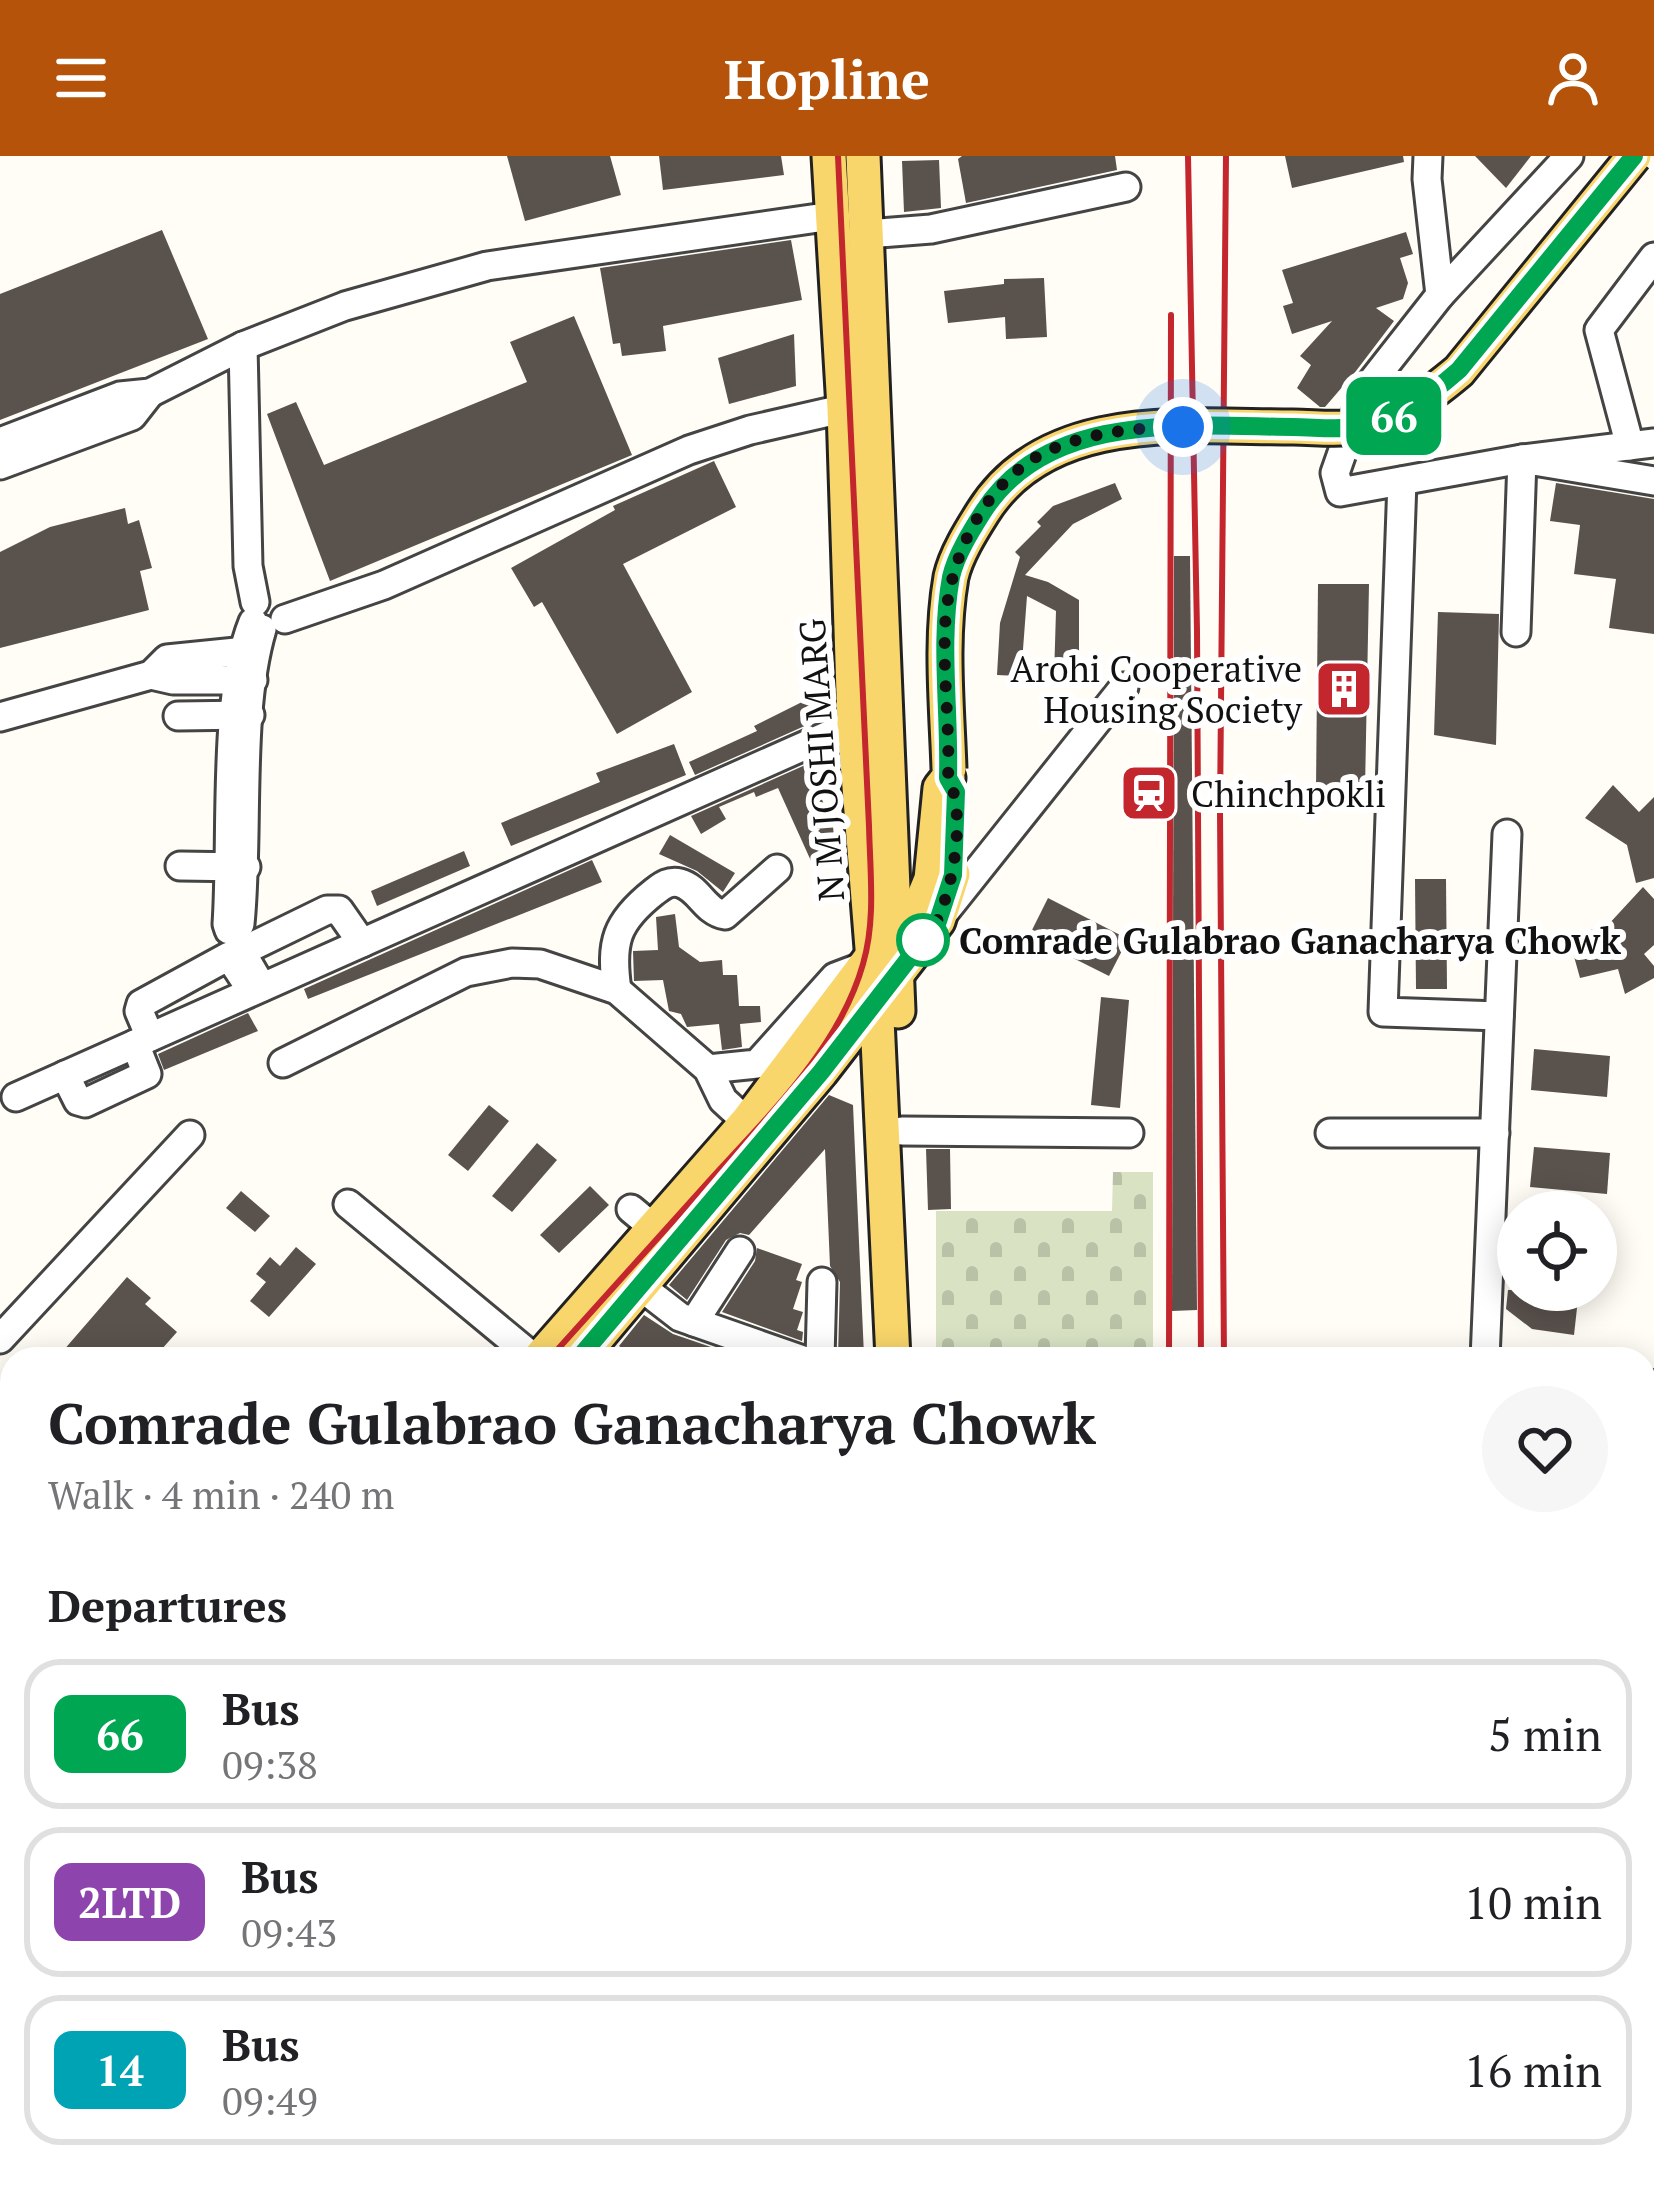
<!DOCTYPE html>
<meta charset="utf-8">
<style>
:root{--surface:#fff;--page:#f6f6f6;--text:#202124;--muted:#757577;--line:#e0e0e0;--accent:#b45309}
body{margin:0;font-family:"PT Serif",serif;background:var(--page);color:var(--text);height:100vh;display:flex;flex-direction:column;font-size:45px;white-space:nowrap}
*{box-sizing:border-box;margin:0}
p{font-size:39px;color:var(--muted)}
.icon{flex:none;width:66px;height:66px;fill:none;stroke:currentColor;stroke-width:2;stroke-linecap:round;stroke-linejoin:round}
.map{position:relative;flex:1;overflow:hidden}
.side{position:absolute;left:0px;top:1191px;width:1656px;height:843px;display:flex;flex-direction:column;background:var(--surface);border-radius:36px 36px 0 0;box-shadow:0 6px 30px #0003}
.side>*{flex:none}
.badge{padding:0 24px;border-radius:18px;font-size:42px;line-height:78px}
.fabs{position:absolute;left:1497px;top:1035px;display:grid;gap:24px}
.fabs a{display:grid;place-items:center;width:120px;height:120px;border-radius:50%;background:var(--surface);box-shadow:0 6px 30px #0003;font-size:60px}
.you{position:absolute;width:60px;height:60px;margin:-30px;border:9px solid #fff;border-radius:50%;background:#1a73e8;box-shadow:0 0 0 18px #1a73e833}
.map>.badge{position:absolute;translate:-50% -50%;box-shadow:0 0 0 6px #fff}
h2{padding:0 48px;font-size:45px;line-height:108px}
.round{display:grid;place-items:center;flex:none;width:126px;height:126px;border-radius:63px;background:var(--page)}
.head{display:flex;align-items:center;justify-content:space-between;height:204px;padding:0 48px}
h1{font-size:57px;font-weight:700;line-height:90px}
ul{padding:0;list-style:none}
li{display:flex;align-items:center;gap:36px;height:150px;margin:0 24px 18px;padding:0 24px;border:6px solid var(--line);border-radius:36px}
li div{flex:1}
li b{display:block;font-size:45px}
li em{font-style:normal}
li .badge{min-width:132px;font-weight:700;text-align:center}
header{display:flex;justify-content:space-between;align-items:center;height:156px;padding:0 48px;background:var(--accent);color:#fff;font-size:54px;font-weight:700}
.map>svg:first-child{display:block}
.cemetery{fill:url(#cemetery-stones)}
.building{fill:#5a524d}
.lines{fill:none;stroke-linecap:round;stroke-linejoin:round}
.minor-casing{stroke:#444;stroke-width:33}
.major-casing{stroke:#222;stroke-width:39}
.minor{stroke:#fff;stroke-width:27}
.major{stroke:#f9d66b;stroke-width:33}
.rail{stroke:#c4262e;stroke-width:6}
.major-bridge-casing{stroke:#222;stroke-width:39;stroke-linecap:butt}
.major-bridge{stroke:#f9d66b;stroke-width:33}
.line-casing{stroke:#fff;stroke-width:27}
.line{stroke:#00a651;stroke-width:18}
.walk{stroke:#111;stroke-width:12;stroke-dasharray:0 21.6}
.stop-dot{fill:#fff;stroke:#00a651;stroke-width:6}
.labels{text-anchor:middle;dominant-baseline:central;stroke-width:12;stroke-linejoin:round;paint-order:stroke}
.poi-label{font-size:36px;fill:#111;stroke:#fff;text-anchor:end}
.street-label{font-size:36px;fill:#111;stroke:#fff}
.stop-label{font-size:36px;font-weight:bold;fill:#111;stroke:#fff;text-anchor:start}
</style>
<header><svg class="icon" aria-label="menu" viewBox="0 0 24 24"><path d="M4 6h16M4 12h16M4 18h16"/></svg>Hopline<svg class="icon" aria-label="person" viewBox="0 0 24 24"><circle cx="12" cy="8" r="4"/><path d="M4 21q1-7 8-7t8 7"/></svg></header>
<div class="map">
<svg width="1654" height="2033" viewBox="0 0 1654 2033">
<defs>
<pattern id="cemetery-stones" width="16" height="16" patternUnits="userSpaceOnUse" patternTransform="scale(3)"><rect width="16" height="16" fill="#d9e3c4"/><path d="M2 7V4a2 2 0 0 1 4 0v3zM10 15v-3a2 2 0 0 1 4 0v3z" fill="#b9c2a7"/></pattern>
</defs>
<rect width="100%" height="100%" fill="#fffdf5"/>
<path class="cemetery" d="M1113,1016h40v187h-217v-148h176z"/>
<g class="building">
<path d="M507,0h103l11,39 -96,26z"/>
<path d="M659,0h122l3,19 -121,15z"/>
<path d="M962,0h153l2,14 -151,33 -8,-44z"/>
<path d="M1285,0h118l1,6 -112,26z"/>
<path d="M1475,0h56l-25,32z"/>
<path d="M939,4l2,48 -37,4 -2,-51z"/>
<path d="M162,74l46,109 -208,81v-126z"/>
<path d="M1406,76l7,22 -13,4 8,25 -5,16 -27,9 18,13 -38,50 -31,36h-5l-23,-19 14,-23 -11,-9 32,-35 -40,13 -9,-28 10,-3 -11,-33z"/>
<path d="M791,84l11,60 -139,26 3,25 -44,5 -2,-13 -7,1 -13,-76z"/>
<path d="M1044,122l3,59 -41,2 -1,-22 -57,6 -4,-32 60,-7v-5z"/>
<path d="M574,160l58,139 -302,126 -63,-167 29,-12 28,63 203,-83 -17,-40z"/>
<path d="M794,178l2,52 -67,18 -11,-46z"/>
<path d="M714,305l22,46 -113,57 69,128 -75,42 -75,-132 -8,5 -23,-39 104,-58 -2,-4z"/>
<path d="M1115,327l7,16 -49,25 -48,51 23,7 31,18v78l-25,-1 2,-66 -29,-15 -6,80 -24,-1 3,-52 20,-66 -5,-5 26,-26 -4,-4 16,-16z"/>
<path d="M1556,327l98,16v135l-45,-6 7,-49 -42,-5 6,-49 -30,-4z"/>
<path d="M125,352l3,16 11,-4 13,48 -12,3 9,39 -149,38v-96l50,-25z"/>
<path d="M1174,400h16l7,754 -25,1z"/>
<path d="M1318,428h51l-4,205h-49z"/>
<path d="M1438,456l61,2 -3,131 -62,-10z"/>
<path d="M816,539l2,25 -123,55 -6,-13 68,-31 -3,-5z"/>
<path d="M674,588l12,31 -175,71 -10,-23 99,-41 -4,-9z"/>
<path d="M821,602l4,9 -14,6 22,53 1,12 -3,1 5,11 -25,11 -33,-73 -22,9 -2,-5 -35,15 7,12 -25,15 -10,-18z"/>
<path d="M1613,629l26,27 15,-15v81l-18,5 -9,-38 -42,-27z"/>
<path d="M670,679l65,38 -12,19 -26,-21 -38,-17z"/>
<path d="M464,695l6,15 -93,40 -6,-15z"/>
<path d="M592,704l10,22 -294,117 -4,-10z"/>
<path d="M1415,723h31l1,110h-31z"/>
<path d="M1643,731l11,12v46l-10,9 10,12v12l-29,16 -7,-25 -38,9 -12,-43 39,-9z"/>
<path d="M1048,742l80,41 -19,37 -80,-40z"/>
<path d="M675,758l4,33 21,15 22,-2 1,15h14l2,31h21l1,16 -21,2 2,23 -20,3 -3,-26 -32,3 -6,-13 -12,-3 -6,-31 -29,1 -1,-30 25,-1 -2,-33z"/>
<path d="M1101,841l28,3 -9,108 -29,-3z"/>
<path d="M248,857l10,18 -94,39 -6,-16z"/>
<path d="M1534,893l76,7 -3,41 -76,-7z"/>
<path d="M829,939l24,10 11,251 -26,1 2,-75 -10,-16 -5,-117 -76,86 -9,-2 -14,7 -39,60 -18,-15z"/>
<path d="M489,949l20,16 -41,50 -20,-16z"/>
<path d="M537,987l20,17 -45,52 -20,-16z"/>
<path d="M1534,991l76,6 -3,41 -77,-7z"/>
<path d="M926,993h24l1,60 -23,1z"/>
<path d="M590,1030l19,19 -50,48 -19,-18z"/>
<path d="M241,1035l29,25 -15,16 -29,-24z"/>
<path d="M296,1091l20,17 -47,53 -19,-16 16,-19 -10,-8 14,-17 10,9z"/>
<path d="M757,1092l45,16 -6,16 6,2 -9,27 10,3 -6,18 6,2 -1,9 -80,-29 33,-51z"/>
<path d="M127,1121l24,21 -6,6 32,28 -24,27h-97z"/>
<path d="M1508,1134h71l-5,45 -42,-6 -26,-20z"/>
<path d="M644,1159l29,19 73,25h-107l-20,-13z"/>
</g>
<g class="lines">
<g class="minor-casing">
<g id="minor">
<path d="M1428,0l-1,23 13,116"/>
<path d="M1569,0l-129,139 -77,98 -28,80 5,19 182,-33 132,-16"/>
<path d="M867,78l64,-5 195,-42"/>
<path d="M243,190l5,220 7,36"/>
<path d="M0,286l120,-46 30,-3 93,-47 102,-40 142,-40 345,-50"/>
<path d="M1630,290l-31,-116 55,-73"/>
<path d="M0,309l132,-49 18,-23"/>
<path d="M1402,325l-19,531 116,4"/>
<path d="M285,463l99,-34 305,-135 61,-20 114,-26"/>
<path d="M253,466c-31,77 -20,214 -26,302l2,6 7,1 4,-7c9,-90 -3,-211 22,-295"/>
<path d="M1516,476l6,-173 132,22"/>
<path d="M151,519l22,5h80"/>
<path d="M178,560l72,-1"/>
<path d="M0,561l151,-42 16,-16 89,-9"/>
<path d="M180,710l66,1"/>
<path d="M947,753l177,-222"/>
<path d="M262,831l-17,-29 2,-9 80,-39h12l23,33"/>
<path d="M617,834c-7,-48 -1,-68 37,-98 8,-6 15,-12 26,-9 19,5 25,29 45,32l52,-46"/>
<path d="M150,881l-11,-26 2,-7 88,-48 17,26"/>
<path d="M283,907l183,-91 46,-9 28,1 77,26 91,79 15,31 24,22"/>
<path d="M708,913l49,-5 78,-87 29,-11"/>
<path d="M65,919l13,26 7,2 62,-29 -12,-30"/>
<path d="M16,941l853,-380"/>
<path d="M902,975l227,2"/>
<path d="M1330,977h165"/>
<path d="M348,1048l187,155"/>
<path d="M631,1053l36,30"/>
<path d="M640,1130l40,31 120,42"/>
<path d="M694,1166l46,-71"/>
<path d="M0,1183l190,-204"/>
<path d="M820,1203l2,-77"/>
<path d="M1485,1203l22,-525"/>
<path d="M1644,1227l10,2"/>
<path d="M1644,1365l10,-2"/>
<path d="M0,1401l12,10"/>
<path d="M0,1584l12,6"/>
<path d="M1644,1625l10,1"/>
<path d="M0,1971l12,13"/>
<path d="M844,2022v11"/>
<path d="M890,2022v11"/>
<path d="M1047,2022v11"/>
<path d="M1127,2022v11"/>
<path d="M41,2033l10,-11"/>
</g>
</g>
<g class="major-casing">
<g id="major">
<path d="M829,0l15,252 10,316 22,274 17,361"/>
<path d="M863,0l35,855"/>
<path d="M539,1203l208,-237 126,-167 49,-54 9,-22 9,-91 8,-10"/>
<path d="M579,1203l242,-287 117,-151 15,-47"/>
<path d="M0,1823l12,-14"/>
<path d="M0,1868l12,-13"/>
<path d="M949,2022l2,11"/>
</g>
</g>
<use href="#minor" class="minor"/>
<use href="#major" class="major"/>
<g class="rail">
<path d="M1188,0l9,475 4,728"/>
<path d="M549,1203c54,-60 107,-119 161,-179 58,-64 129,-131 153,-216 13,-44 7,-93 6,-138l-31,-670"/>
<path d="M1169,1203l2,-1044"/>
<path d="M1224,1203l-4,-547 6,-656"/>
<path d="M0,1835l12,-14"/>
<path d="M1165,2033v-11"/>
<path d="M1187,2033l1,-11"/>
<path d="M1206,2033v-11"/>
</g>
<g class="major-bridge-casing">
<path id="major-bridge" d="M949,613c-2,-63 -9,-129 2,-192 5,-22 20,-46 32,-65 65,-103 204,-85 310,-85 20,0 43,3 63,0 41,-7 72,-30 103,-56l175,-215"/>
</g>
<use href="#major-bridge" class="major-bridge"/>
</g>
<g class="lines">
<g class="line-casing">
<path id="line" d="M578,1203l243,-287 117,-151 15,-46 3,-83 -8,-14c2,-67 -9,-135 3,-201 5,-22 20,-46 32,-65 65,-102 205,-86 310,-85 20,0 43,3 63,0 41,-7 72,-30 103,-57l175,-214"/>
</g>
<use href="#line" class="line"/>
<path class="walk" d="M923,784l-6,7c8,-10 18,-19 22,-31 15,-34 27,-105 9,-138 2,-50 -5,-100 -3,-149 2,-62 32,-133 85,-168 40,-27 106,-34 153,-34"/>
</g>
<defs>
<g id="building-square" transform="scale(3)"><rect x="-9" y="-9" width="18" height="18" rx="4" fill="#c4262e" stroke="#fff"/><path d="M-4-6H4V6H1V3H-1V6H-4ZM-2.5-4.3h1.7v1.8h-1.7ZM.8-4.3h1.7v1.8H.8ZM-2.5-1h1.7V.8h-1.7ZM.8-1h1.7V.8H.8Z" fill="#fff"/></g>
<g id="station-square" transform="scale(3)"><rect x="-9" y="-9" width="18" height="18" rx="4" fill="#c4262e" stroke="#fff"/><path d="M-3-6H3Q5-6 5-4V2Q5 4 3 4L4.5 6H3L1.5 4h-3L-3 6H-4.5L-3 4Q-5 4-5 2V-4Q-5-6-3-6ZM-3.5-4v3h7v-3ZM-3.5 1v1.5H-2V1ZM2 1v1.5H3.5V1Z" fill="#fff"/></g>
</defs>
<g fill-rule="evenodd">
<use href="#building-square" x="1344" y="533"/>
<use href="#station-square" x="1149" y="637"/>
</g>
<circle class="stop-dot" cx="923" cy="784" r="24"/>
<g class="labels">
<g class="poi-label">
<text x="1302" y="512">Arohi Cooperative<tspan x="1302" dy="41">Housing Society</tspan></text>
<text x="1191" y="637" text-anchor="start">Chinchpokli</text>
</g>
<g class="street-label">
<text transform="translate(821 604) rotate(-94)">N M JOSHI MARG</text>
</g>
<g class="stop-label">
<text x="959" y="784">Comrade Gulabrao Ganacharya Chowk</text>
</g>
</g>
</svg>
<div class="fabs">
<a><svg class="icon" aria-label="locate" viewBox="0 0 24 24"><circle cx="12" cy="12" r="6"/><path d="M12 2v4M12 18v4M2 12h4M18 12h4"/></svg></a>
</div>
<div class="you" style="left:1183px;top:271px"></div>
<b class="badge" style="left:1394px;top:260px;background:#00a651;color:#fff">66</b>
<section class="side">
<div class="head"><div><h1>Comrade Gulabrao Ganacharya Chowk</h1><p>Walk · 4 min · 240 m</p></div><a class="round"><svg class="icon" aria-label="heart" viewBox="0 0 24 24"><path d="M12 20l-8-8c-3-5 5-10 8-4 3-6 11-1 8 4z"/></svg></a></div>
<h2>Departures</h2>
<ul>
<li><span class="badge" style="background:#00a651;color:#fff">66</span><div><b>Bus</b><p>09:38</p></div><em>5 min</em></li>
<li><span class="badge" style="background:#8e44ad;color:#fff">2LTD</span><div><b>Bus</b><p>09:43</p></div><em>10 min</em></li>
<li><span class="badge" style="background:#00a3b4;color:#fff">14</span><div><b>Bus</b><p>09:49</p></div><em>16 min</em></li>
</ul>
</section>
</div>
